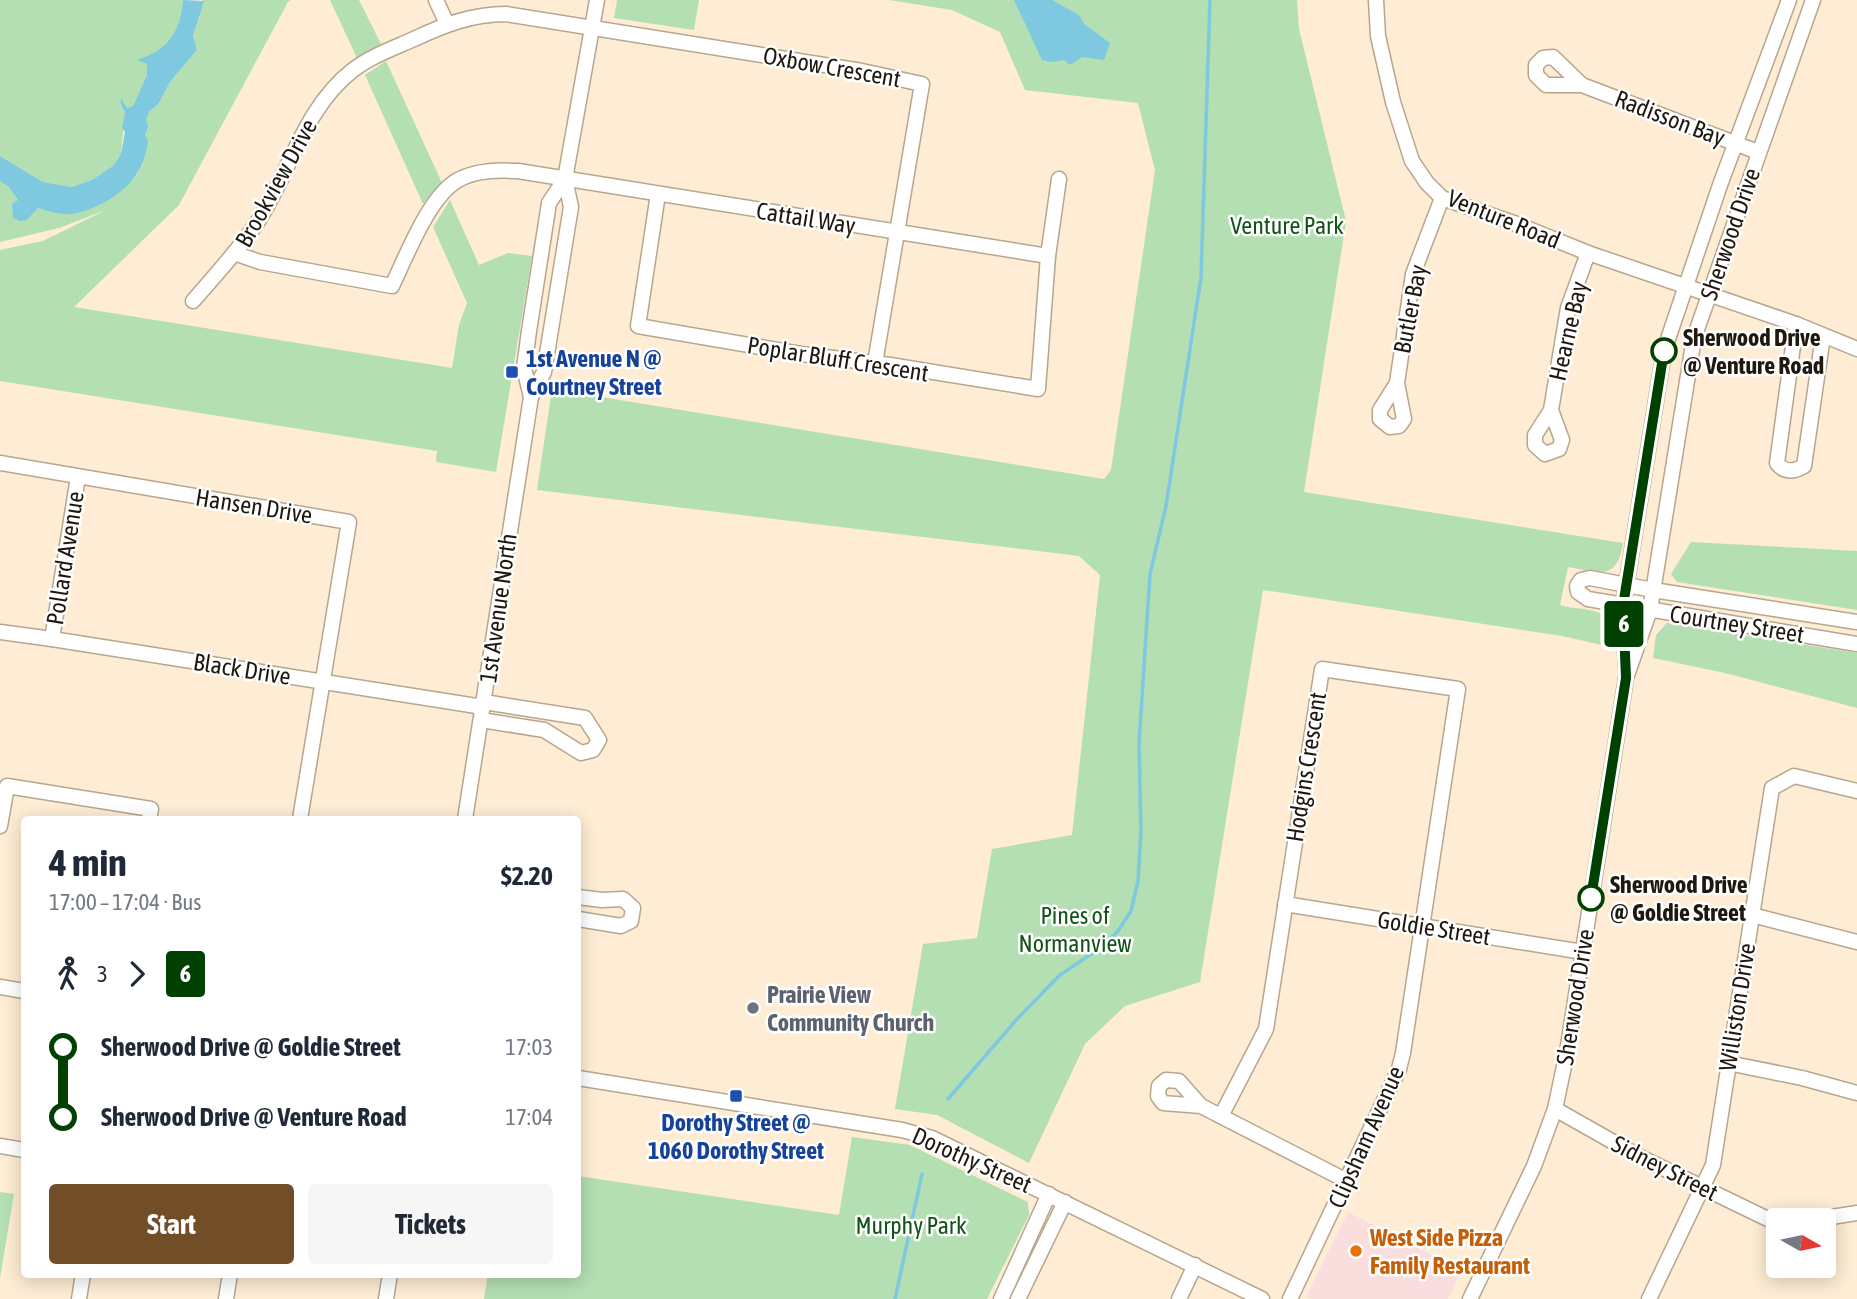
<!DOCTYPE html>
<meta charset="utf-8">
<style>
:root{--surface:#fff;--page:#f6f6f7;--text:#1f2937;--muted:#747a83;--accent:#714e27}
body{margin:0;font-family:"Asap Condensed",sans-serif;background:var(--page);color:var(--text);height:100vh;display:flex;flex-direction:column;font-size:26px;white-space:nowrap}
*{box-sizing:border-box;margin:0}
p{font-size:23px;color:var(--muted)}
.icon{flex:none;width:38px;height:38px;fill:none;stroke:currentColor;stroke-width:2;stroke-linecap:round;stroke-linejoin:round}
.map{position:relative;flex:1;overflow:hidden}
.drawer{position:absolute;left:21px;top:816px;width:560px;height:462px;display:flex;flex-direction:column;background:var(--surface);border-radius:7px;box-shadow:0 4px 18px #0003}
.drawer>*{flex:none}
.badge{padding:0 14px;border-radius:5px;font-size:24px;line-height:46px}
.needle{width:46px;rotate:99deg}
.buttons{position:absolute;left:1766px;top:1208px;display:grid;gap:14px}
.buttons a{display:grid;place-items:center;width:70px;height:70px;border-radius:7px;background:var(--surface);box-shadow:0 4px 18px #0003;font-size:35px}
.map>.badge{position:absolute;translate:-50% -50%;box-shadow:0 0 0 4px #fff}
.legs{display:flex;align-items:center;gap:10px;height:77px;padding:0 28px;font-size:23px}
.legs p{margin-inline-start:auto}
.headline{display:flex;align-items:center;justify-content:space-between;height:119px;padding:0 28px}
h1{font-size:38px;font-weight:700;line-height:52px}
.cta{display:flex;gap:14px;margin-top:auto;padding:14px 28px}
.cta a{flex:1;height:80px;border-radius:7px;background:var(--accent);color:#fff;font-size:28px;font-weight:700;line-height:80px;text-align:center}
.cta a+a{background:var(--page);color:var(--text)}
ul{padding:0 28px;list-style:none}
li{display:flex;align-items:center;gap:24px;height:70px;font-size:26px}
li i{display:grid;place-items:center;width:10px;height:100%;margin:0 9px;background:currentColor}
li i::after{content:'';width:18px;height:18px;margin:-9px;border:5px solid;border-radius:50%;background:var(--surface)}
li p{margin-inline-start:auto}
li:first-child i{background:linear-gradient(#0000 50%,currentColor 0)}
li:last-child i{background:linear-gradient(currentColor 50%,#0000 0)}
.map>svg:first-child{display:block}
.commercial{fill:#fadedd}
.green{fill:#b3dfb2}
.water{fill:#7ec9df}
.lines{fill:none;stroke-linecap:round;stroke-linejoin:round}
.stream{stroke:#7ec9df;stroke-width:3.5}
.minor-casing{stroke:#b6a68e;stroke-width:17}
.minor{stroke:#fff;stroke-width:14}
.line-1-casing{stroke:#fff;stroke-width:16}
.line-1{stroke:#004000;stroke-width:10}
.stop-1-dot{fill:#fff;stroke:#004000;stroke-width:3.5}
.transit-dot{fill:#1a4fb4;stroke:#fff;stroke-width:2.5}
.worship-dot{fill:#6b7280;stroke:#fff;stroke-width:2.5}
.food-dot{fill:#e8710a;stroke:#fff;stroke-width:2.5}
.labels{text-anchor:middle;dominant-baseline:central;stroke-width:5;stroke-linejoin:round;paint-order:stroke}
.street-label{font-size:24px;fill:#1e180f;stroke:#fff}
.park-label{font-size:24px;fill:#135318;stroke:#fff}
.stop-label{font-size:24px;font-weight:bold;fill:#1e180f;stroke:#fff;text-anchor:start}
.transit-label{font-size:24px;font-weight:bold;fill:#164399;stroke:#fff;text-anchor:start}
.worship-label{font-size:24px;font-weight:bold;fill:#5b616d;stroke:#fff;text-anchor:start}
.food-label{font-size:24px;font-weight:bold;fill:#c56008;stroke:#fff;text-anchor:start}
</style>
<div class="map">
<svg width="1857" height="1299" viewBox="0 0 1857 1299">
<rect width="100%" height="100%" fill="#feedd4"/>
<path class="commercial" d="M1348,1212l114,58 -14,29h-135l-7,-3z"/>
<g class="green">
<path d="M0,0h183c-3,32 -15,49 -44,60l8,4v11l-14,31 -6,3 -6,-9 -1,2 5,11 -4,41 -7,11 -22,15 -21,7 -28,-5 -43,-26z"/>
<path d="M203,0h88l-3,2 -109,203 -105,102 378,61 7,-43 8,-22 -34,-76 17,-27 29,65 29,-12 24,3 -36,216 -60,-10 1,-11 -437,-70v-131l43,-9 63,-31 -47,18 -59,14v-61l8,4 10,15 -5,9v9l14,2 11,-12 24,6 56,-21 10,-9 9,-9 6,-12 2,-43 4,-8 10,-9 11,-21 27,-32 -4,-15z"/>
<path d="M330,0h29l22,44 -24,14z"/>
<path d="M617,0h82l-5,30 -80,-12z"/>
<path d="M889,0h408l2,29 47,192 -42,271 319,51c-6,39 -24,29 -55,24l-8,38c31,8 57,-1 51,42l-49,-11 -299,-46 -63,392 -75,24 -40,38 -56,119 -92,-48 -42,-6 28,-165 54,-6 15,-89 80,-14 28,-260 -21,-19 -542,-66 15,-101 552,90 7,-9 44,-300 -17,-67 -113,-13 -25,-58 -48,-22z"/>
<path d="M386,61l56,122 -19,21 -58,-129z"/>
<path d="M1691,542l166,9v59l-180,-28 -6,-8z"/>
<path d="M1667,623l190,30v55l-132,-35 -72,-15 3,-23z"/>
<path d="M852,1137l58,8 118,57 1,13 -42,84h-503l4,-25h90v-98l261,39z"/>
<path d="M0,1192l14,2 -14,84z"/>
</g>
<g class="water">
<path d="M183,0l21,1 -11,34 4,15 -27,32 -11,21 -10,9 -3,8 2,7 -3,8 3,6c-2,11 -4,22 -10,31 -12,21 -45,40 -68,42 -11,1 -22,-3 -32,-6l-11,12 -7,1 -7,-3 -1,-14 6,-4 -10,-14 -8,-5v-25l43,26 28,5 21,-7 22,-15 7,-11 4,-22 -3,-4 3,-15 -5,-11 1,-3 6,9 6,-2 14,-31v-11l-10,-4c31,-10 43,-28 46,-60z"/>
<path d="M1014,0h38l27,15 5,9 26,19 -6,17 -22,-3 -12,8 -6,-5 -12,2 -10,-2z"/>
</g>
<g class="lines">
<g class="stream">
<path d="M948,1099l70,-81 42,-43 40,-27 18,-17 13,-20 7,-30 3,-49 -2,-89 11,-169 16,-68 35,-229 9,-277"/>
<path d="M895,1299l27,-125"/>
</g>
<g class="minor-casing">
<g id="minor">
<path d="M436,0l11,24"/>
<path d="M1376,0l2,36 15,66 19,59 15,22 15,15 72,25 74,30 208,71 61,25"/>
<path d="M1582,85l-29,-28 -10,1 -7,7v10l10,10h36l176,67"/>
<path d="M658,194l-20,132 163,28 89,11 148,24 10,-133 11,-77"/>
<path d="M234,253l26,9 132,24c14,-29 37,-90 66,-106 18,-10 40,-10 60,-9l530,85"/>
<path d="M193,301c23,-27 48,-53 67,-83 31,-49 45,-111 93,-148 18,-14 41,-22 61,-31 30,-14 58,-25 92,-25l356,57 60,13 -47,279"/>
<path d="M1796,324l-19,139c7,10 17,9 27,3l19,-130"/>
<path d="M1397,383l-17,27v9l10,8 9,-1 5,-7 -7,-36 16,-109 29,-76"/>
<path d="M531,397l-7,-29 5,-37 20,-128 16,-24 32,-179"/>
<path d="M1551,410l11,30 -3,9 -14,5 -10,-9v-10l16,-25 17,-102 20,-55"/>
<path d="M0,463l349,59 -49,297"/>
<path d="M1857,622l-204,-32 -63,-12 -9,2 -4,6 1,6 10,7 269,45"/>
<path d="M0,632l52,7 431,68"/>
<path d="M52,639l26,-162"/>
<path d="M1626,669l-3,-63 41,-255 56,-166 69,-185"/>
<path d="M481,720l63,10 37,23 12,-3 6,-10 -14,-22 -101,-16"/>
<path d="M465,819l66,-422 13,-25 27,-165 -6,-28"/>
<path d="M0,826l7,-40 144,23 -2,10"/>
<path d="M578,897l24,3 21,-1 10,9 -2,13 -10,5 -43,-7"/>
<path d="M1285,904l298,48"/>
<path d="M1752,915l105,27"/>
<path d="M0,987l24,4"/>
<path d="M1728,1063l74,15 55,15"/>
<path d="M578,1078l324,52 30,8 330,161"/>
<path d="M1201,1106l-38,-3 -5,-7 1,-10 7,-6 13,1 22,25 146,75"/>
<path d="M1555,1109l83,47 140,68"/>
<path d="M1221,1116l45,-87 56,-360 136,20 -55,364 -4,16 -109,230"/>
<path d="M0,1146l24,4"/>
<path d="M1813,1220l44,-7"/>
<path d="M79,1299l4,-25"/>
<path d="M226,1299l4,-25"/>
<path d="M386,1299l4,-25"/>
<path d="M1001,1299l48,-105"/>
<path d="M1018,1299l47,-97"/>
<path d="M1179,1299l16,-34"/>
<path d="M1470,1299l64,-133 21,-57 12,-57 59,-374 24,-68 44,-272 119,-338"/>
<path d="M1649,1299l64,-134 59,-377 22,-12 63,15"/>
</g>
</g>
<use href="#minor" class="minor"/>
</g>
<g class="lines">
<g class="line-1-casing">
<path id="line-1" d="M1591,898l35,-220 -3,-72 41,-255"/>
</g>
<use href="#line-1" class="line-1"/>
</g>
<g class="stop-1-dot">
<circle cx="1664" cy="351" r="12"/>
<circle cx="1591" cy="898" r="12"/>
</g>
<g class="transit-dot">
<rect x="505" y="365" width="14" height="14" rx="3.5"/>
<rect x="729" y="1089" width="14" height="14" rx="3.5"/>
</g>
<circle class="worship-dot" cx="753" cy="1008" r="7"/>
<circle class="food-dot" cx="1356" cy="1251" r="7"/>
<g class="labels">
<g class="street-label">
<text transform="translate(832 67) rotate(10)">Oxbow Crescent</text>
<text transform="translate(1670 118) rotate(21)">Radisson Bay</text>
<text transform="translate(276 183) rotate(-61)">Brookview Drive</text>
<text transform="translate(806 218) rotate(9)">Cattail Way</text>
<text transform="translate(1504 219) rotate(22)">Venture Road</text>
<text transform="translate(1730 234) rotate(-71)">Sherwood Drive</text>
<text transform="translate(1410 309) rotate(-79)">Butler Bay</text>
<text transform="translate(1568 331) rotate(-77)">Hearne Bay</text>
<text transform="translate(838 359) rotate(9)">Poplar Bluff Crescent</text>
<text transform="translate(254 506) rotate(9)">Hansen Drive</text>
<text transform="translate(65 558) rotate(-81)">Pollard Avenue</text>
<text transform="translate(498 608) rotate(-82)">1st Avenue North</text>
<text transform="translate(1737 624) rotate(9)">Courtney Street</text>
<text transform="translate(242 669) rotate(9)">Black Drive</text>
<text transform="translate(1306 767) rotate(-81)">Hodgins Crescent</text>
<text transform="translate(1434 928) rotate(9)">Goldie Street</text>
<text transform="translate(1575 997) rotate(-81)">Sherwood Drive</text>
<text transform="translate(1737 1007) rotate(-81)">Williston Drive</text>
<text transform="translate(1366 1137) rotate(-66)">Clipsham Avenue</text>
<text transform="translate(972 1160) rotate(24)">Dorothy Street</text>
<text transform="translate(1665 1168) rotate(27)">Sidney Street</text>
</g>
<g class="park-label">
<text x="1287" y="225">Venture Park</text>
<text x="1075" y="915">Pines of<tspan x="1075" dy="28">Normanview</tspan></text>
<text x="911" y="1225">Murphy Park</text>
</g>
<g class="stop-label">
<text x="1683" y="337">Sherwood Drive<tspan x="1683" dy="28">@ Venture Road</tspan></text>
<text x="1610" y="884">Sherwood Drive<tspan x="1610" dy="28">@ Goldie Street</tspan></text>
</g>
<g class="transit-label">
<text x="526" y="358">1st Avenue N @<tspan x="526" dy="28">Courtney Street</tspan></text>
<text x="736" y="1122" text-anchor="middle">Dorothy Street @<tspan x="736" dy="28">1060 Dorothy Street</tspan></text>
</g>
<g class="worship-label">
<text x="767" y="994">Prairie View<tspan x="767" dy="28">Community Church</tspan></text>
</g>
<g class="food-label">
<text x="1370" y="1237">West Side Pizza<tspan x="1370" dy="28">Family Restaurant</tspan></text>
</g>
</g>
</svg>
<div class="buttons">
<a><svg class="needle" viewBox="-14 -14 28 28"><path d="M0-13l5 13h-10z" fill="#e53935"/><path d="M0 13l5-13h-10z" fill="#747a83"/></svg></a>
</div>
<b class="badge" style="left:1624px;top:624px;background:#004000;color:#fff">6</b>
<section class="drawer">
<div class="headline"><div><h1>4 min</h1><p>17:00 – 17:04 · Bus</p></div><b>$2.20</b></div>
<div class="legs"><svg class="icon" aria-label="walk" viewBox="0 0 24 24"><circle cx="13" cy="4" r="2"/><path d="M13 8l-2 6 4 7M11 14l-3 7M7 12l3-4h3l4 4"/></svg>3<svg class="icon" aria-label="forward" viewBox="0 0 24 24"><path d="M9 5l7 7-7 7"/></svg><b class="badge" style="background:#004000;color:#fff">6</b></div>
<ul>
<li><i style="color:#004000"></i><b>Sherwood Drive @ Goldie Street</b><p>17:03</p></li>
<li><i style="color:#004000"></i><b>Sherwood Drive @ Venture Road</b><p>17:04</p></li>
</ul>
<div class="cta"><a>Start</a><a>Tickets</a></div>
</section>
</div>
